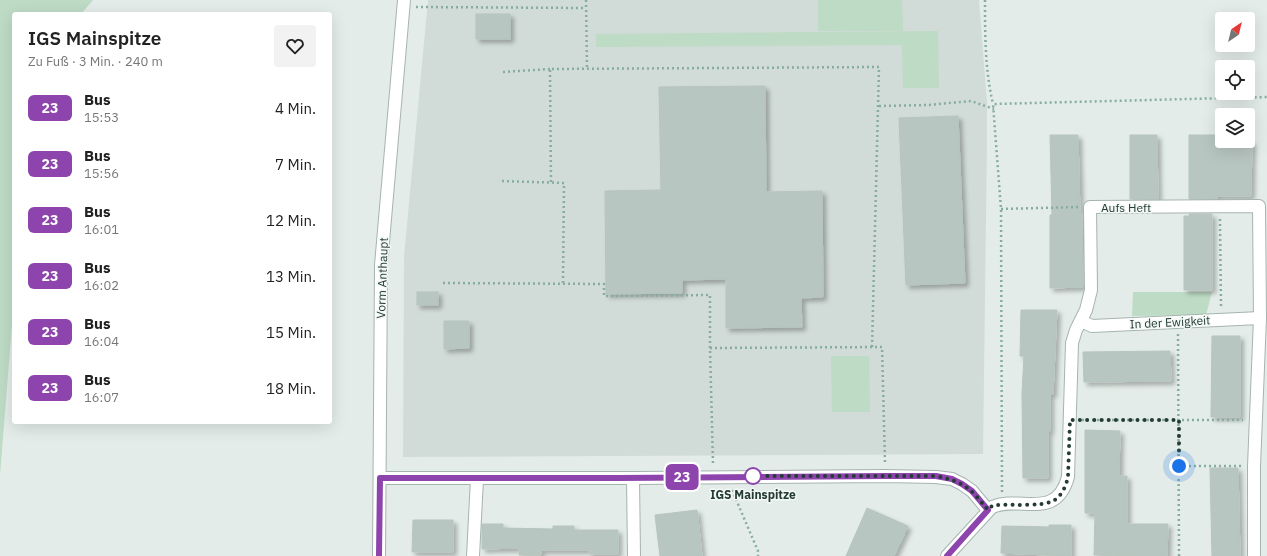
<!DOCTYPE html>
<html lang="de">
<meta charset="utf-8">
<style>
:root{--surface:#fff;--page:#f2f2f2;--text:#222;--muted:#767676}
body{margin:0;font-family:"IBM Plex Sans",sans-serif;background:var(--page);color:var(--text);height:100vh;display:flex;flex-direction:column;font-size:15px;white-space:nowrap}
*{box-sizing:border-box;margin:0}
p{font-size:13px;color:var(--muted)}
.icon{flex:none;width:22px;height:22px;fill:none;stroke:currentColor;stroke-width:2;stroke-linecap:round;stroke-linejoin:round}
.map{position:relative;flex:1;overflow:hidden}
.side{position:absolute;left:12px;top:12px;width:320px;height:412px;display:flex;flex-direction:column;background:var(--surface);border-radius:4px;box-shadow:0 4px 16px #0002}
.side>*{flex:none}
.badge{padding:0 8px;border-radius:6px;font-size:14px;line-height:26px}
.needle{width:26px;rotate:35deg}
.fabs{position:absolute;left:1215px;top:12px;display:grid;gap:8px}
.fabs a{display:grid;place-items:center;width:40px;height:40px;border-radius:4px;background:var(--surface);box-shadow:0 4px 16px #0002;font-size:20px}
.you{position:absolute;width:20px;height:20px;margin:-10px;border:3px solid #fff;border-radius:50%;background:#1a73e8;box-shadow:0 0 0 6px #1a73e833}
.map>.badge{position:absolute;translate:-50% -50%;box-shadow:0 0 0 2px #fff}
.round{display:grid;place-items:center;flex:none;width:42px;height:42px;border-radius:4px;background:var(--page)}
.headline{display:flex;align-items:center;justify-content:space-between;height:68px;padding:0 16px}
h1{font-size:19px;font-weight:600;line-height:30px}
ul{padding:0;list-style:none}
li{display:flex;align-items:center;gap:12px;height:56px;padding:0 16px}
li div{flex:1}
li b{display:block;font-size:15px}
li em{font-style:normal}
li .badge{min-width:44px;font-weight:700;text-align:center}
.map>svg:first-child{display:block}
.built{fill:#d1dbd7}
.green{fill:#bedbc5}
.building{fill:#b8c6c1;stroke:#b6c5be;filter:url(#shadow)}
.lines{fill:none;stroke-linecap:round;stroke-linejoin:round}
.minor-casing{stroke:#a6b4af;stroke-width:14}
.path{stroke:#86ada0;stroke-width:2.5;stroke-dasharray:2 3;stroke-linecap:butt}
.minor{stroke:#fff;stroke-width:12}
.line-casing{stroke:#fff;stroke-width:9}
.line{stroke:#8e44ad;stroke-width:6}
.walk{stroke:#243c35;stroke-width:4;stroke-dasharray:0 7.2}
.stop-dot{fill:#fff;stroke:#8e44ad;stroke-width:2}
.labels{text-anchor:middle;dominant-baseline:central;stroke-width:3;stroke-linejoin:round;paint-order:stroke}
.street-label{font-size:12px;fill:#243c35;stroke:#f3f8f6}
.stop-label{font-size:12px;font-weight:bold;fill:#243c35;stroke:#f3f8f6}
</style>
<div class="map">
<svg width="1267" height="556" viewBox="0 0 1267 556">
<defs>
<filter id="shadow"><feDropShadow dx="3.5" dy="3.5" stdDeviation="2" flood-color="#0004"/></filter>
</defs>
<rect width="100%" height="100%" fill="#e3ece8"/>
<path class="built" d="M428,0h551l8,103v37l-4,314 -580,3 1,-200z"/>
<g class="green">
<path d="M0,0h93l-12,14h-67v286l-14,175z"/>
<path d="M818,0h84l1,31h-85z"/>
<path d="M938,31l1,57h-36l-1,-43 -306,2v-13z"/>
<path d="M1133,292h79l-6,23 -74,1z"/>
<path d="M831,356h38l1,56h-38z"/>
</g>
<g class="building">
<rect x="476" y="14" width="34" height="25"/>
<path d="M765,86l1,106 56,-1 1,106 -22,1 1,29 -76,1v-49l-44,1v13l-76,1 -1,-103 56,-1 -2,-103z"/>
<path d="M958,116l7,167 -59,2 -7,-167z"/>
<path d="M1050,135h28l2,79h2l1,73 -33,1v-73h2z"/>
<path d="M1130,135h27l1,64h-28z"/>
<path d="M1189,135h28v6h35l-1,55h-34v3h-28z"/>
<path d="M1189,214h23v76h-28v-74h6z"/>
<rect x="417" y="292" width="21" height="13"/>
<path d="M1021,310h36l-4,84h-3v37h-2v47h-25l-1,-85 2,-37h-4z"/>
<path d="M444,321h25v27l-25,1z"/>
<path d="M1212,336h28v81h-29z"/>
<path d="M1170,351l1,30 -87,1 -1,-30z"/>
<path d="M1085,430l35,1 -1,45h8v48h41l-1,32 -73,-1 1,-42h-10z"/>
<path d="M1210,468h28l2,88h-28z"/>
<path d="M867,508l41,18 -14,30h-48z"/>
<path d="M697,510l5,46h-42l-5,-41z"/>
<path d="M413,520h40v32h-41z"/>
<path d="M482,524h21v4l50,1v-3h21v4h44v24h-29v-4h-48v5h-22v-7l-37,1z"/>
<path d="M1049,525h22v31l-70,-3 1,-27 47,1z"/>
</g>
<g class="lines">
<g class="minor-casing">
<g id="minor">
<path d="M1081,321l11,5 168,-8"/>
<path d="M380,478h256l249,-2 51,1 16,2 10,5 10,7 16,19"/>
<path d="M633,478l1,78"/>
<path d="M379,556l2,-291 23,-265"/>
<path d="M473,556l4,-77"/>
<path d="M947,556l45,-49c29,-12 64,14 76,-30l4,-134 4,-13 10,-20 5,-20 -1,-83 169,-1 1,112 -6,148v90"/>
</g>
</g>
<g class="path">
<path d="M586,0l1,68"/>
<path d="M985,0c0,35 0,70 8,104"/>
<path d="M416,7l170,1"/>
<path d="M503,72l47,-3"/>
<path d="M879,106l49,-1 43,-4 23,8"/>
<path d="M502,181l62,2 -1,100"/>
<path d="M551,182l-1,-113 329,-2 -7,281"/>
<path d="M1001,209l77,-2"/>
<path d="M1220,219l1,87"/>
<path d="M443,283l161,1v12l106,-1v53l3,116"/>
<path d="M1178,334l1,222"/>
<path d="M710,348l172,-1 3,116"/>
<path d="M1082,420h161"/>
<path d="M1179,466h62"/>
<path d="M732,490l26,61v5"/>
<path d="M1002,492l-1,-283 -8,-105 274,-7"/>
</g>
<use href="#minor" class="minor"/>
</g>
<g class="lines">
<g class="line-casing">
<path id="line" d="M379,556l1,-78h238l268,-2h50l16,3 10,5 10,7 16,19 -41,46"/>
</g>
<use href="#line" class="line"/>
<path class="walk" d="M753,476h183c29,6 34,12 52,34l4,-4 4,-1c15,-1 45,2 57,-4 9,-5 13,-15 15,-24l2,-57h109v46"/>
</g>
<circle class="stop-dot" cx="753" cy="476" r="8"/>
<g class="labels">
<g class="street-label">
<text x="1126" y="207">Aufs Heft</text>
<text transform="translate(382 278) rotate(-88)">Vorm Anthaupt</text>
<text transform="translate(1170 322) rotate(-3)">In der Ewigkeit</text>
</g>
<g class="stop-label">
<text x="753" y="494">IGS Mainspitze</text>
</g>
</g>
</svg>
<div class="fabs">
<a><svg class="needle" viewBox="-14 -14 28 28"><path d="M0-13l5 13h-10z" fill="#e53935"/><path d="M0 13l5-13h-10z" fill="#767676"/></svg></a>
<a><svg class="icon" aria-label="locate" viewBox="0 0 24 24"><circle cx="12" cy="12" r="6"/><path d="M12 2v4M12 18v4M2 12h4M18 12h4"/></svg></a>
<a><svg class="icon" aria-label="layers" viewBox="0 0 24 24"><path d="M12 4l9 5-9 5-9-5zM3 14l9 5 9-5"/></svg></a>
</div>
<div class="you" style="left:1179px;top:466px"></div>
<b class="badge" style="left:682px;top:477px;background:#8e44ad;color:#fff">23</b>
<section class="side">
<div class="headline"><div><h1>IGS Mainspitze</h1><p>Zu Fuß · 3 Min. · 240 m</p></div><a class="round"><svg class="icon" aria-label="heart" viewBox="0 0 24 24"><path d="M12 20l-8-8c-3-5 5-10 8-4 3-6 11-1 8 4z"/></svg></a></div>
<ul>
<li><span class="badge" style="background:#8e44ad;color:#fff">23</span><div><b>Bus</b><p>15:53</p></div><em>4 Min.</em></li>
<li><span class="badge" style="background:#8e44ad;color:#fff">23</span><div><b>Bus</b><p>15:56</p></div><em>7 Min.</em></li>
<li><span class="badge" style="background:#8e44ad;color:#fff">23</span><div><b>Bus</b><p>16:01</p></div><em>12 Min.</em></li>
<li><span class="badge" style="background:#8e44ad;color:#fff">23</span><div><b>Bus</b><p>16:02</p></div><em>13 Min.</em></li>
<li><span class="badge" style="background:#8e44ad;color:#fff">23</span><div><b>Bus</b><p>16:04</p></div><em>15 Min.</em></li>
<li><span class="badge" style="background:#8e44ad;color:#fff">23</span><div><b>Bus</b><p>16:07</p></div><em>18 Min.</em></li>
</ul>
</section>
</div>
